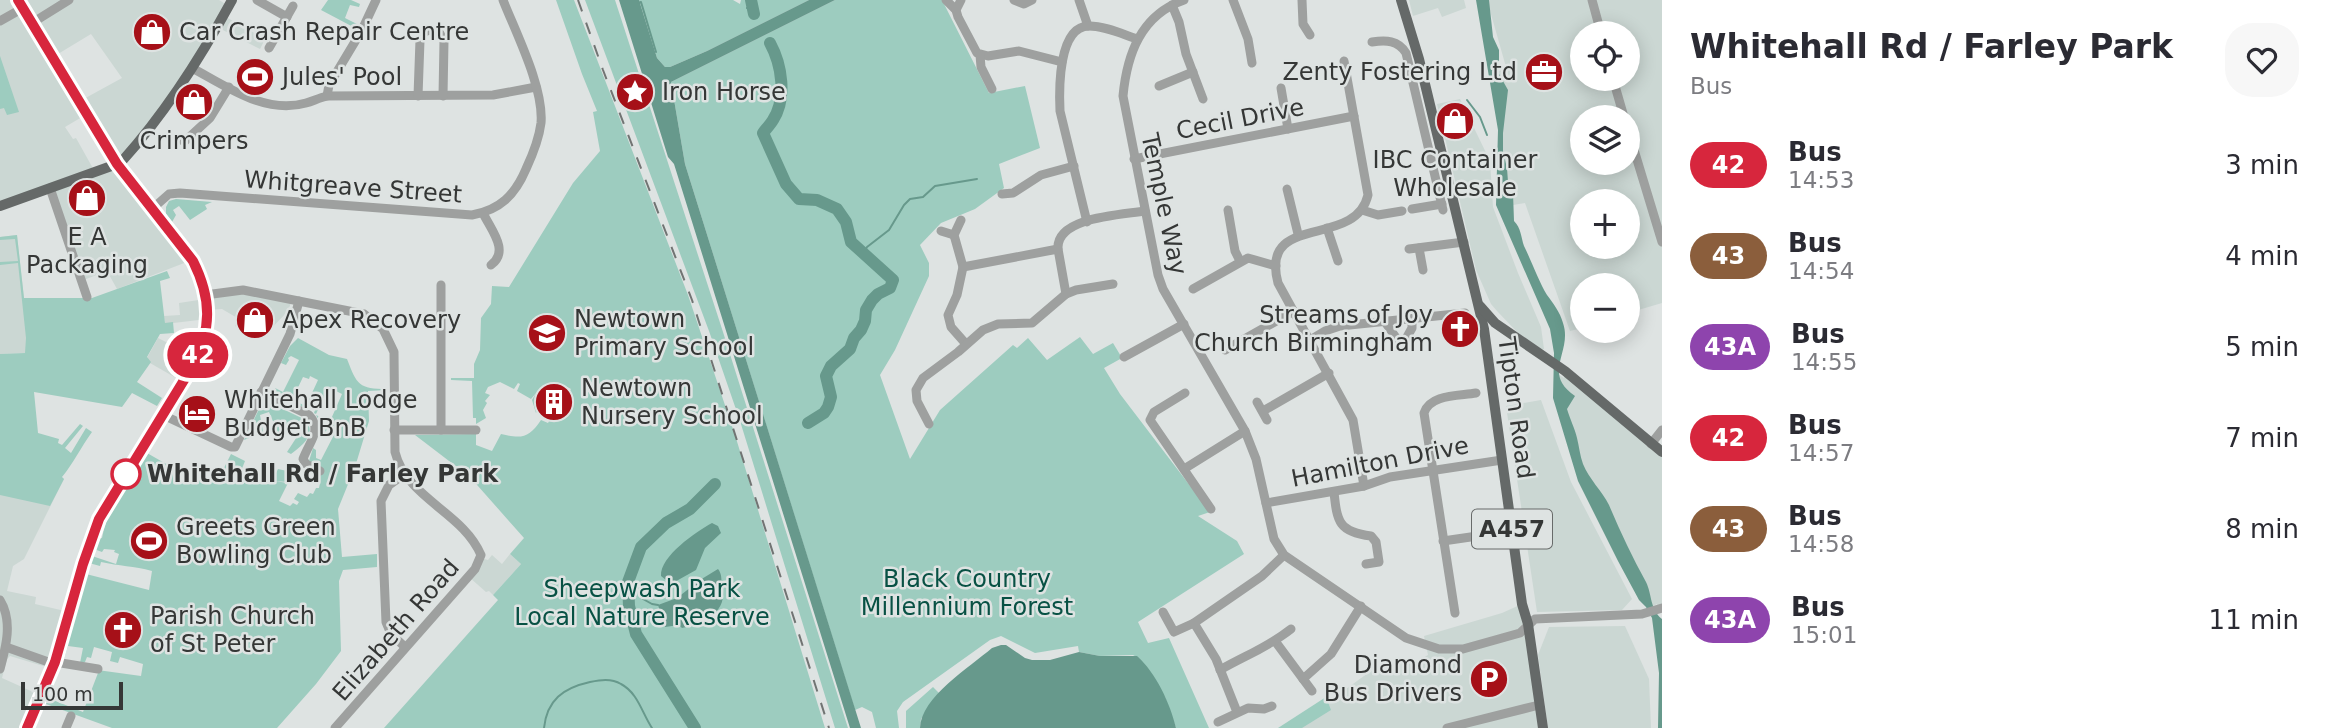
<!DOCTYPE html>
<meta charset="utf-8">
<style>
:root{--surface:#fff;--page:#f7f7f7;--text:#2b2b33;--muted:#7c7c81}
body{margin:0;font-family:"DejaVu Sans",sans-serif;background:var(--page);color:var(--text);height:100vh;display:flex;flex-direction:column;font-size:26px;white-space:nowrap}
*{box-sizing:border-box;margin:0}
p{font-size:23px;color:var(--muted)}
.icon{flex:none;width:38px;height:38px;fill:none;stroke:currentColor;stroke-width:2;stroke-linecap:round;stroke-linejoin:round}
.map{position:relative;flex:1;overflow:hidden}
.drawer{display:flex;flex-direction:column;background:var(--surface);width:665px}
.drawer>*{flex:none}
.badge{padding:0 14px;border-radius:23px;font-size:24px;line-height:46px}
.buttons{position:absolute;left:1570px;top:21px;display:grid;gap:14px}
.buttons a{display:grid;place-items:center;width:70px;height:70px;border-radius:50%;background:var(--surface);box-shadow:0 4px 18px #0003;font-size:35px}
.scale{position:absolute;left:21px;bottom:18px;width:102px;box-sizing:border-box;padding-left:7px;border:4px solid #353736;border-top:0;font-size:19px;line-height:24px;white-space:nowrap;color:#353736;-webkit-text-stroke:5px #dee3e2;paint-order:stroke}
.map>.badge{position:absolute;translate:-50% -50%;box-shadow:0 0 0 4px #fff}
.round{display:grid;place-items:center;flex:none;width:74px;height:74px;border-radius:28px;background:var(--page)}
.overview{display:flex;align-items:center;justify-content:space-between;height:119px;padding:0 28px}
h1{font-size:33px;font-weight:800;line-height:52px}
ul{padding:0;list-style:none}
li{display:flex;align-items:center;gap:21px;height:91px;padding:0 28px}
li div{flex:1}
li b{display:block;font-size:26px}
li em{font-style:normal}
li .badge{min-width:77px;font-weight:700;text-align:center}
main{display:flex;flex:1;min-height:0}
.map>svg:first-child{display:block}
.built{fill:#cbd7d3;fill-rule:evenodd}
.green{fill:#9dccbf}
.water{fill:#67998c}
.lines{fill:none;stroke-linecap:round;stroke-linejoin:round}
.stream{stroke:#67998c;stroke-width:2}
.river{stroke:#67998c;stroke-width:12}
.minor{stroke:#9ea09f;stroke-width:9}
.major{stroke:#656968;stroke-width:10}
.rail{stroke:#717473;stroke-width:2;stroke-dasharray:12 12;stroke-linecap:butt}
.line-casing{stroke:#fff;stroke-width:16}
.line{stroke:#d7263d;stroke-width:10}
.stop-dot{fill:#fff;stroke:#d7263d;stroke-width:3.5}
.labels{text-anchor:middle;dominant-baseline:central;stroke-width:5;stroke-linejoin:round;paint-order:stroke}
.shield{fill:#dee3e2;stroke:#686b6a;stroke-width:2}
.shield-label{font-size:23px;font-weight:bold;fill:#353736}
.poi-label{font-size:24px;fill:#353736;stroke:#dee3e2;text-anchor:start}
.street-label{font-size:24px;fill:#353736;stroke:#dee3e2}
.stop-label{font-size:24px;font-weight:bold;fill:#353736;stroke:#dee3e2;text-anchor:start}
.park-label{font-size:24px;fill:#085144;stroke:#dee3e2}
</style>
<main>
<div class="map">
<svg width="1662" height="728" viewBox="0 0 1662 728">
<rect width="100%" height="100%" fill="#dee3e2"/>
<g class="built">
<path d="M0,0h219l10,6 -5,10 41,23 -5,10 -43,-22 -35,58 20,15 -5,6 -20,-14 -60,72 75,96 -75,29 -10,-18 -26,10 -31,-93 -50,18zM91,34l31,44 -42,23 -27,-44zM87,114l29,50 -21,8 -19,-34 -3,1 -8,-12z"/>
<path d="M1409,0h55l2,8 -24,9 -4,-9 -25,8z"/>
<path d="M1487,0h175v303l-34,10v-28h-46v43l-12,3 -45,-128 -18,3 -11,-133 10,-6zM1582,33h46v46h-46zM1582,117h46v46h-46zM1582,201h46v46h-46z"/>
<path d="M1460,99l30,62 3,46 25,66 23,54 3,22 -3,1 -22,-16 -22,-23 -6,-7 -15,-34 -39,-166z"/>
<path d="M17,235l13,118 -30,1v-117z"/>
<path d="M235,290l57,10 -4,11 -22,23 -9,-5 -3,7 -19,-10 4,-7 -17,-10 -15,1v9l-42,5 -1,-8 16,-1 -1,-12 26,-4z"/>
<path d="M158,338l8,4 34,-3 -17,43 -33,-19 -3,-5z"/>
<path d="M1565,371l97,81v156h-3l-2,-4 -6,3 -75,-148 -20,-86 8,5z"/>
<path d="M1541,400l30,82 61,117 -10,11 -85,2 -31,-206z"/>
<path d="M0,472l56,4 8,3 -40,80 -11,7 -6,25 29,6 -1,7 34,8 -16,57 -43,-13 -3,3 -5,19 40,18 -15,32h-27z"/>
<path d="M510,554l11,10 -28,31 -4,-4 -3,1 -17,-15 12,-19 7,2 4,-5 10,9z"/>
<path d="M1522,604l21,124h-251l83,-60 23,-7 17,1 13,-7 -4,-19 78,-23z"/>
<path d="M1625,626l24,53 2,49h-103l-10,-73 11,-28z"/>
</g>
<g class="green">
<path d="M328,0h23l9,4 -1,3 -9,-2 -5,13 14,7 -2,4 -36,-19z"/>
<path d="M556,0h18l114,295 47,140 90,293h-441l114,-128 -5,-5 28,-31 -11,-10 14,-16 -54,-61 -55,-42 61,-1v11l16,6 9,-17c21,5 28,4 40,-14l7,3 17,-29 2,1 4,-6 -12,-6 -14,24 -5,-2 -4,8 -4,-13 4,-7 -5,6 -14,-8 3,-7 -2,-1 -4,6 -14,-7 -12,5 -3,6 5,2 -5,6 2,2 -4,7 3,8 -10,6v-6h-3l-1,-37 -21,-1v-2h23v-14l6,-14 1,-32 10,-14 1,-18 17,1 64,-104 27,-32 -7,-39 4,-1 -15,-37z"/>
<path d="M585,0h30l108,332 125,396h-13l-95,-307 -31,-90z"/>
<path d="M639,0h94l7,4 1,-4h68l-102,51 -37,16h-5l-8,-9z"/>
<path d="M835,0h107l47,93 36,-7 15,62 -41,16 5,24 -29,21 -34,14 -21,22 9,18v13l-34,74 -15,25 30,84 30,-49 73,-65 4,3 11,-10 19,22 33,-23 13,17 20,-11 9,15 -18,10 16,26 90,118 -12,4 39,25 7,13 -106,68 10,21 21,-5 40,90h-33l-11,-31 -25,-38 -7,-4 -33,1 -21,-4 -1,-6 -43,7 -34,-17 -11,4 -87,62 -6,9 2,17h-23l-4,-16 -10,-5 -7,3 -170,-546 -14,-82z"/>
<path d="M0,56l19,56 -12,3 -3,-7 -4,1z"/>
<path d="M176,199l36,3 -7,3 2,4 -17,11 -11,-14 -6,4 3,5 -4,7 -6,-8v-7l3,-6z"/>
<path d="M17,235l7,63h68l75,-27 3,7 -10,3 5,42 8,-1 1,11 -14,1 -13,23 4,5 -14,20 25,16 -5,8 -25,-13 -10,14 -88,-15 4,41 21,6 -1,4 4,2 18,-21 3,2 -18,22 6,5 15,-25 6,4c-11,15 -19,32 -30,45l2,2 -14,27 -50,-11v-141l25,-1 1,-15 -8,-75 -18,2v-3l18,-1 -3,-22 -15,1v-3z"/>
<path d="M298,338l31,17 18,4c10,26 12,30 40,30v1l-19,1 1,30 -14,46 -17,42 4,48 35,-3v13l-34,3 -4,11 2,70 -25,33 -39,44h-165l-66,-24 2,-6 35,14 15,-39 -37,-8 80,11 2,-12 -23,-7 -2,6 -8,-2 2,-9 -18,-5 -3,11 -4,-1 -2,5 -5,1 3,-15 -15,-2 -4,13 -2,-1 24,-84 63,16 3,-19c-18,-5 -33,-5 -51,-9l-1,4 -11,-3 3,-7 24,8 3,-10 -5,-2 1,-2 -11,-1 -2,3 -8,-3 3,-10 5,-1c5,-30 28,-59 45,-85l21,12 49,17 14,-28 14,7 -4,10 14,7 2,-4 15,7 6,-12 9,2 4,4 -3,7 -14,-1 14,2 -9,18 11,5 3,-3 4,2 2,-3 -5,-3 4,-6 9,4 3,-4 3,1 3,-6h3l1,-5 -3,-2 5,-12 -13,-8 4,-13 3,2v8l5,2 15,-29 -8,-4 -5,10 -4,-2 4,-7 -7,-13 4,2 4,8 4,1 14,-32 -8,-4 -2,3 -5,-2 -11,23 -2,-1 2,-6 -6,-3 -3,5 -11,-5 1,-2 9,4 12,-26 -8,-4 -1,3 -6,-2 -9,19 -7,-3 -2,5 -11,-5 1,-5 8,4 16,-32 -8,-4 -3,2 1,2 -3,5 -5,-2 9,-17z"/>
<path d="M270,403l36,17c11,16 -5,26 -15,34l-4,-2 15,-23 -11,-5 -5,9 -6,1 6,-4 -4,-10 -1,3h-4l3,7 -2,3 -9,-21 -9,3 4,22 -5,-3 -15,6 16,-33z"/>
<path d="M933,687l6,6 -18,26 -1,9h-14v-17z"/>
<path d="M1326,697l5,13 -29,18h-24z"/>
</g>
<g class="water">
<path d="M619,0h20l18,58 8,9h5l37,-16 102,-51h26l-164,82 14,82 176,564h-11l-176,-564 -6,-7z"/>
<path d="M1476,0h13l4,37 6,13v24l9,16 -5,43v19l4,16 1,14 5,11 1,28c7,7 7,16 10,25 7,14 15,36 23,49 6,8 13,17 16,28 10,29 -22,50 12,73l-8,13c3,10 8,20 10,29 2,8 3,18 6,26 6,15 19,27 26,41 11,26 23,52 37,77 6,12 4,28 16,37v109h-4l1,-55 -7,-55 -6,-11 -7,-7 -21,-39 -40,-80 -25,-83 1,-45 -4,-24 -54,-124 2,-75z"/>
<path d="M712,523l6,3 3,7 -16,15 -9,22 -25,14 -10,-8c-1,-20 35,-44 51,-53z"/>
<path d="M718,569c4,5 3,9 4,16 7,27 -18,38 -40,43l-3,-3 -14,2 -7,-22 19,-7 23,-18z"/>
<path d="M1001,645h5l19,13 7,2h18l29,-8 21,4h37c19,17 33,47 39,72h-256c1,-31 50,-61 72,-80z"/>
</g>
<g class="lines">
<g class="stream">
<path d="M638,3l3,-1 15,50"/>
<path d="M747,8l4,-2"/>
<path d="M1467,100l13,17 7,18"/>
<path d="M1497,167l1,-13"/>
<path d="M863,254l4,-7 22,-17 15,-25 6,-6 13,-2 12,-11 42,-7"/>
<path d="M643,599l9,5 6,1"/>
<path d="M629,606l7,-10"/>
<path d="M544,728c3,-28 19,-40 46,-46 10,-2 21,-4 31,2 17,9 21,29 31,44"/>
</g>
<g class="river">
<path d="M751,0l3,14"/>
<path d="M770,43c12,22 17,55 3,77 -3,5 -7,9 -10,13l23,51 13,15 18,1 20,9 9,13 5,20 42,38 -3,8 -12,6 -6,6 -6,10 -1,11 -4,9 -7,8 -4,11 -19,17 -5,10 5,21 -3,10 -4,6 -16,10"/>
<path d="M695,728l-59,-94 -7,-28 -1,-24 13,-35 25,-24 24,-14 25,-25"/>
</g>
<g class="minor">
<path d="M18,0l99,164"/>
<path d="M257,0l30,17"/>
<path d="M946,0l10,10"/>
<path d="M961,0l-5,10 2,7 19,36 11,3 31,-5 43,11"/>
<path d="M1014,0l10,4 8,-4"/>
<path d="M1079,0l9,26"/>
<path d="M1184,0c-43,15 -57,54 -61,96l35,179 5,14 82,142 11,28 18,80 10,16 122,83 33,11h24l57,-16 15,-14 107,-5 20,-6"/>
<path d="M1233,0l15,39 4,24"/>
<path d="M1302,0l1,24 7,11"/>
<path d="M1592,0l9,33"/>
<path d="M1172,5l7,17 7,32 17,45"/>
<path d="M0,21l23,-13"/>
<path d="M32,23l37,-23"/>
<path d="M1372,42c14,-2 26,-2 34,11l37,157"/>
<path d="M269,48l24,-42"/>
<path d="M980,55l1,12 11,22"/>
<path d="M1344,61l24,134c-13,55 -109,16 -90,88l75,137 11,66"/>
<path d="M192,68c34,18 73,47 114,35 7,-2 13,-5 21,-7l166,-1 43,-8"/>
<path d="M1613,79l11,38"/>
<path d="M1159,86l34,-14"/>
<path d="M1281,88l7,41"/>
<path d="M327,96l2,-11 33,-55 14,-30"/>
<path d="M418,96l2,-56c3,-10 10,-12 19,-8l5,9 -1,55"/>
<path d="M1628,130l34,112"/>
<path d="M184,142l26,-24 19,-31"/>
<path d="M1134,159l220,-43"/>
<path d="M50,188l37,109"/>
<path d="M1287,189l11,45"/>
<path d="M1002,194l11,-1 28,-18 33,-9"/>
<path d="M152,209l17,-15 11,-1 292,22c28,-5 43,-20 54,-46 7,-15 13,-30 15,-46 3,-35 -25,-90 -38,-123"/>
<path d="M1412,209l30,-5"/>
<path d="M1228,210l7,41 5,10"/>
<path d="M1362,210l16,5 24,-4"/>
<path d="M483,213c8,17 27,38 8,52"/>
<path d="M961,220l-7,15 9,32"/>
<path d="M1087,222l-27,-111c-1,-21 -2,-85 29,-85 16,0 33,8 48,13"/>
<path d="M1327,228l11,33"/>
<path d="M941,231l13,4"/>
<path d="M1419,248l4,22"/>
<path d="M1409,249l55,-7"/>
<path d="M441,285v145"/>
<path d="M1193,289l55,-31 28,8"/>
<path d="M1066,294l-8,-45c-2,-32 63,-34 87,-38"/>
<path d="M205,295l38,-5 121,24 19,15 11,23 1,100c12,47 68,60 86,103l-6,14 -140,159"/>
<path d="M1385,322l17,24 10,-18v-9"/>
<path d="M1310,340l15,-9 15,-5 125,-13"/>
<path d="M966,344l-15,-17 -3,-12 9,-20 6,-28 95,-18"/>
<path d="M1225,350l69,-39"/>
<path d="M1124,357l60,-33"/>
<path d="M261,392l48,23c14,15 0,27 -6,44l3,5 14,7"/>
<path d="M1185,393l-31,19 -4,8 61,89"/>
<path d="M1257,402l10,18"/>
<path d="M1263,411l66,-38"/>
<path d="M163,415l68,32h4l55,-113 9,-33"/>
<path d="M929,424l-12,-23 -1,-11 7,-12 35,-26 25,-22 15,-6 34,-1 34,-29 10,-4 37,-6"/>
<path d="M394,430h82"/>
<path d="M1651,444l11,-14"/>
<path d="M1184,469l61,-38"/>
<path d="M403,475l-14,10 -8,16 5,121 5,12 14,13"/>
<path d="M1334,492c3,30 5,40 37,44l5,6 3,20 -13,2"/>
<path d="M1266,503l98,-17 26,-9 112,-17"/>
<path d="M1443,541l62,-9"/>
<path d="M0,600c13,21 6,47 0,69"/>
<path d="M1163,612l11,20 20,-9"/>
<path d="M1455,613l-31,-200c6,-19 35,-17 52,-20"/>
<path d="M1275,641l37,50"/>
<path d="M6,647l48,17"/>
<path d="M55,662l43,7"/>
<path d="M1220,670c26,-15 47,-22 71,-41"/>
<path d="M1303,679l28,-25 30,-48"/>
<path d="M1237,712l-21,-53 -22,-36 68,-47 22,-21"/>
<path d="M1218,722l30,-14 16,1 8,-3"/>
<path d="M66,728l5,-12"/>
<path d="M1447,728l92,-23"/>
</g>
<g class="major">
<path d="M1401,0l18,59 65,270 38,275 6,20 15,104"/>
<path d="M0,206l117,-42 6,-4c44,-49 78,-103 109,-160"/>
<path d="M1480,306l15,17 70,48 97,81"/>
<path d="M27,728l28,-66 28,-98 16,-45 93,-152 14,-33 -1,-39 -12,-34 -76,-97"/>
</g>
<path class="rail" d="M578,0l25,70 89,230 137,428"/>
</g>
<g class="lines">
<g class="line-casing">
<path id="line" d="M18,0l99,164 76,97c19,38 19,69 -1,106l-93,152 -16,45 -28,98 -28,66"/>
</g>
<use href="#line" class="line"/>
</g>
<defs>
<g id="shop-disc" transform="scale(2.0125)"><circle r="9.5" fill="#a61018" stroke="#dee3e2"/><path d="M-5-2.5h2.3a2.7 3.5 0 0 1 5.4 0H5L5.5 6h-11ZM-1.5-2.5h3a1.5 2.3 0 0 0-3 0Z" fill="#fff"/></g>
<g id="office-disc" transform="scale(2.0125)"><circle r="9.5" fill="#a61018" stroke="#dee3e2"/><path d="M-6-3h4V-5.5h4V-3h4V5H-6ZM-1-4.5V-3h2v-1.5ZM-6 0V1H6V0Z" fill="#fff"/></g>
<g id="stadium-disc" transform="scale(2.0125)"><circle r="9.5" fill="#a61018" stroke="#dee3e2"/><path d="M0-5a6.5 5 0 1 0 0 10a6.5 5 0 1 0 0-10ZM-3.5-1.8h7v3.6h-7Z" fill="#fff"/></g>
<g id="sight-disc" transform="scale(2.0125)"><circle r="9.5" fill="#a61018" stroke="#dee3e2"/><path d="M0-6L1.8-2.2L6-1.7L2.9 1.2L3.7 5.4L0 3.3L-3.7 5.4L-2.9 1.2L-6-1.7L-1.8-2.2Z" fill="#fff"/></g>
<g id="church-disc" transform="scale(2.0125)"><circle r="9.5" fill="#a61018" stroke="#dee3e2"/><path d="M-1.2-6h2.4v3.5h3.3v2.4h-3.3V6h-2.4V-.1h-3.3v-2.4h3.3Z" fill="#fff"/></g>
<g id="school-disc" transform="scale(2.0125)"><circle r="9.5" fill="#a61018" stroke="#dee3e2"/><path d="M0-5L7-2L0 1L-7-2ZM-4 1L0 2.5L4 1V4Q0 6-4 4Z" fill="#fff"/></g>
<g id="building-disc" transform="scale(2.0125)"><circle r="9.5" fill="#a61018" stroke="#dee3e2"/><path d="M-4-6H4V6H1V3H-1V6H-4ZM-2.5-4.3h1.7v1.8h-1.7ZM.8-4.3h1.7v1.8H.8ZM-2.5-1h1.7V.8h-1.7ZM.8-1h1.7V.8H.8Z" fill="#fff"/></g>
<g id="hotel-disc" transform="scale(2.0125)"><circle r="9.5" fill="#a61018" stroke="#dee3e2"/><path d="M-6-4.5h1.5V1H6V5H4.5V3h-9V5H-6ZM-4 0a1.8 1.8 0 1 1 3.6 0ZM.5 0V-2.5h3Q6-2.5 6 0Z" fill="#fff"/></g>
<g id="parking-disc" transform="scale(2.0125)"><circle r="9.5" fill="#a61018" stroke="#dee3e2"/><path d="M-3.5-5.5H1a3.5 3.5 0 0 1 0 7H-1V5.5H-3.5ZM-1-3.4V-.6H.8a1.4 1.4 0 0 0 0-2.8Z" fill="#fff"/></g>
</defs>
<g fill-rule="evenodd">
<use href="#shop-disc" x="152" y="32"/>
<use href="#office-disc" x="1544" y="72"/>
<use href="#stadium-disc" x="255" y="77"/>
<use href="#sight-disc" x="635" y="92"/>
<use href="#shop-disc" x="194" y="102"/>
<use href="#shop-disc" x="1455" y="121"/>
<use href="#shop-disc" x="87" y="198"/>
<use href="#shop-disc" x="255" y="320"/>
<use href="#church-disc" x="1460" y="329"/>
<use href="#school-disc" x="547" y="333"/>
<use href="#building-disc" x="554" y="402"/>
<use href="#hotel-disc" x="197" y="414"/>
<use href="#stadium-disc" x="149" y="541"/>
<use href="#church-disc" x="123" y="630"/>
<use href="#parking-disc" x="1489" y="679"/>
</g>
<circle class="stop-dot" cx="126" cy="474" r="14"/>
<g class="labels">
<rect class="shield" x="1472" y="509.5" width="80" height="39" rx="5"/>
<g class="shield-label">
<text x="1512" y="529">A457</text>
</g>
<g class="poi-label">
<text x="179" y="32">Car Crash Repair Centre</text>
<text x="1517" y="72" text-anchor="end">Zenty Fostering Ltd</text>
<text x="282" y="77">Jules' Pool</text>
<text x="662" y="92">Iron Horse</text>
<text x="194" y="141" text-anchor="middle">Crimpers</text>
<text x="1455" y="160" text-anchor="middle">IBC Container<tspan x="1455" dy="28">Wholesale</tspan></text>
<text x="87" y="237" text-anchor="middle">E A<tspan x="87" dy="28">Packaging</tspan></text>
<text x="1433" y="315" text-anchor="end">Streams of Joy<tspan x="1433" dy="28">Church Birmingham</tspan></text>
<text x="574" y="319">Newtown<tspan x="574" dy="28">Primary School</tspan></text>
<text x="282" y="320">Apex Recovery</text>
<text x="581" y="388">Newtown<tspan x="581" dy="28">Nursery School</tspan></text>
<text x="224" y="400">Whitehall Lodge<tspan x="224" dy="28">Budget BnB</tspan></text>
<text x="176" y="527">Greets Green<tspan x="176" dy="28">Bowling Club</tspan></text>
<text x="150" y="616">Parish Church<tspan x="150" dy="28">of St Peter</tspan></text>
<text x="1462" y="665" text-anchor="end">Diamond<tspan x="1462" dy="28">Bus Drivers</tspan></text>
</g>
<g class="street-label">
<text transform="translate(1240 119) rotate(-11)">Cecil Drive</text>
<text transform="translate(353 187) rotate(4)">Whitgreave Street</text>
<text transform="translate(1164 204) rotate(78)">Temple Way</text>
<text transform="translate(1516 408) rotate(82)">Tipton Road</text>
<text transform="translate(1380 462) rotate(-11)">Hamilton Drive</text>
<text transform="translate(396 630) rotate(-49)">Elizabeth Road</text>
</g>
<g class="stop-label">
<text x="147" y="474">Whitehall Rd / Farley Park</text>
</g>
<g class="park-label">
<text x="967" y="579">Black Country<tspan x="967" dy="28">Millennium Forest</tspan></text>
<text x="642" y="589">Sheepwash Park<tspan x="642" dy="28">Local Nature Reserve</tspan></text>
</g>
</g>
</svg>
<div class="buttons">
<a><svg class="icon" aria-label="locate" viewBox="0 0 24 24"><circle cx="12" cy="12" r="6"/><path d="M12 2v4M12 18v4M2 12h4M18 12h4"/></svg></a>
<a><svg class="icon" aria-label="layers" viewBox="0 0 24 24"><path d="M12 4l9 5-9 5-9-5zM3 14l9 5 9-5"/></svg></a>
<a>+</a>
<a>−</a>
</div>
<div class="scale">100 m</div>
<b class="badge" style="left:198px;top:355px;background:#d7263d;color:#fff">42</b>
</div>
<section class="drawer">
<div class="overview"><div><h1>Whitehall Rd / Farley Park</h1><p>Bus</p></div><a class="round"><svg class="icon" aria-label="heart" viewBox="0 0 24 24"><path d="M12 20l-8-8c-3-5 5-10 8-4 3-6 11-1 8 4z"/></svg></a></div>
<ul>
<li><span class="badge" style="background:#d7263d;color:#fff">42</span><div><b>Bus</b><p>14:53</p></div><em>3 min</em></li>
<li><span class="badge" style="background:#8b5e3c;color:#fff">43</span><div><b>Bus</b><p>14:54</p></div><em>4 min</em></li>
<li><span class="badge" style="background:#8e44ad;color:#fff">43A</span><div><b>Bus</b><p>14:55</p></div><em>5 min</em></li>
<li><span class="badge" style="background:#d7263d;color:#fff">42</span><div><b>Bus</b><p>14:57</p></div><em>7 min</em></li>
<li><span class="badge" style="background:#8b5e3c;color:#fff">43</span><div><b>Bus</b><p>14:58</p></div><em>8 min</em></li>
<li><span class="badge" style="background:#8e44ad;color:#fff">43A</span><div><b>Bus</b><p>15:01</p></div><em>11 min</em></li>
</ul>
</section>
</main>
